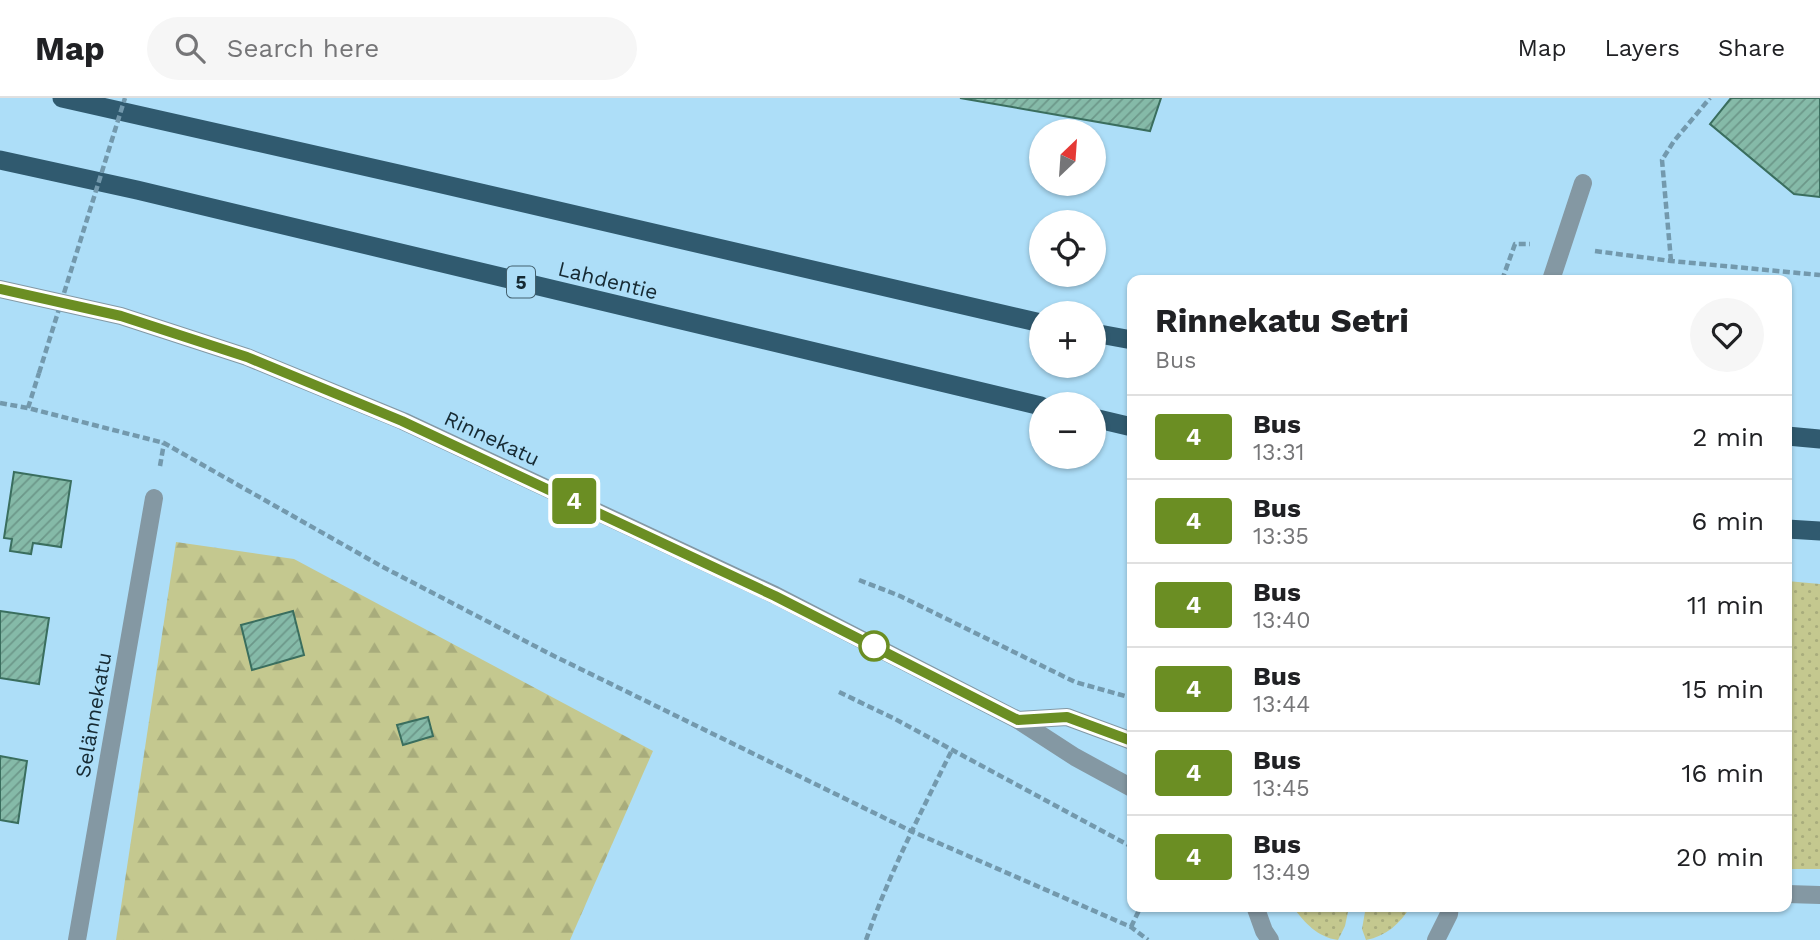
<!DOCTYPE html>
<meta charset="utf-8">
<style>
:root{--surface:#fff;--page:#f6f6f6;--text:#202124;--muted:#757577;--line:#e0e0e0}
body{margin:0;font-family:"Work Sans",sans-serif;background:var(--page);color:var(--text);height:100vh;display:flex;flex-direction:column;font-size:26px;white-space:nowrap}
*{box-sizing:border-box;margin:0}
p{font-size:23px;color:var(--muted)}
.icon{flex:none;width:38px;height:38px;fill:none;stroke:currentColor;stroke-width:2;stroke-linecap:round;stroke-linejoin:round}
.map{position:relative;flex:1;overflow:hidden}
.side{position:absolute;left:1127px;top:177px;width:665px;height:637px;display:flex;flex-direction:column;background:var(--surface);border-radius:14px;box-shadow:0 2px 5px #0004}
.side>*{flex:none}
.badge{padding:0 14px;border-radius:5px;font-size:24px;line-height:46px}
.needle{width:46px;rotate:25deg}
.fabs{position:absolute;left:1029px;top:21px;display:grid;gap:14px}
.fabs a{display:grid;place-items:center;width:77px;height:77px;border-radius:50%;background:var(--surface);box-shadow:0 2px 5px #0004;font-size:35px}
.map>.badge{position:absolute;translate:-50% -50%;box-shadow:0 0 0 4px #fff}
.round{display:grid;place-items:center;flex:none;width:74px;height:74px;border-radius:37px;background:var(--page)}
.headline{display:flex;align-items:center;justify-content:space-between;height:119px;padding:0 28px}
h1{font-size:33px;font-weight:700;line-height:52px}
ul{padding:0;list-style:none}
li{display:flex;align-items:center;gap:21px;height:84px;padding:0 28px;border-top:2px solid var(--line)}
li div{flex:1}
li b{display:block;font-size:26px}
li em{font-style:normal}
li .badge{min-width:77px;font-weight:700;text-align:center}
header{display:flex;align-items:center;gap:42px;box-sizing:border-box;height:98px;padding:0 35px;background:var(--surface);border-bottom:2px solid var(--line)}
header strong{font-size:33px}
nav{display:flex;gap:38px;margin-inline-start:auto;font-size:24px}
.search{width:490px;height:63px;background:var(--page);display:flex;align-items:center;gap:18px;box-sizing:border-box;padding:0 24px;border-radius:38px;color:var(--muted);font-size:26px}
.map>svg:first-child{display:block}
.grass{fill:url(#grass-dots)}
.forest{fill:url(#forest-firs)}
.building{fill:url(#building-hatch);stroke:#3a6e5e;stroke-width:2}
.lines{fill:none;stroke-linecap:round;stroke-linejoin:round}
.path{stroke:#7399ad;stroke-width:4.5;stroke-dasharray:7 3.5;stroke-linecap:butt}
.minor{stroke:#8498a3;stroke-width:18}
.tertiary{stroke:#8498a3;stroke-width:18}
.trunk{stroke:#305a6f;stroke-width:19}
.path-bridge{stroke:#7399ad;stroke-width:4.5;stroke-dasharray:7 3.5;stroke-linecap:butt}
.line-casing{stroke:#fff;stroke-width:16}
.line{stroke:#6b8e23;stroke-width:10}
.stop-dot{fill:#fff;stroke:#6b8e23;stroke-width:3.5}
.labels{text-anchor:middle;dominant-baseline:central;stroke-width:5;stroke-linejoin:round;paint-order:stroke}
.shield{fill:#addef8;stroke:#43606e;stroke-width:2}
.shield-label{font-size:19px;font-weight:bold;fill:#162a33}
.street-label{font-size:21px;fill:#162a33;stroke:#addef8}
</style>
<header>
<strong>Map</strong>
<div class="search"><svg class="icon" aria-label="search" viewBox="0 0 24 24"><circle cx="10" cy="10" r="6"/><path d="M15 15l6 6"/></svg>Search here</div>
<nav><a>Map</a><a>Layers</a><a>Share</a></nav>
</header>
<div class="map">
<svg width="1820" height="842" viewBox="0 0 1820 842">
<defs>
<pattern id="grass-dots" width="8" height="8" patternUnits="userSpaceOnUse" patternTransform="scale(1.75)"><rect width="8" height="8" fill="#c4c88f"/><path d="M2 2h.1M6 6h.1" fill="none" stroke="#a8ac7c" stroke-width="1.8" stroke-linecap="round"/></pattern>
<pattern id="forest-firs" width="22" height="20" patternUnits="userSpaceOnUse" patternTransform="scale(1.75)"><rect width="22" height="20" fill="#c4c88f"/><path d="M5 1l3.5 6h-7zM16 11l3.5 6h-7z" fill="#a8ac7c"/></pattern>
<pattern id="building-hatch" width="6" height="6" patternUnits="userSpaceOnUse" patternTransform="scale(1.75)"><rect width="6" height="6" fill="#85baa8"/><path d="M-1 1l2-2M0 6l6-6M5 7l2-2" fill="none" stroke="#6c9789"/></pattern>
</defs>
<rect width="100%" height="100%" fill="#addef8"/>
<g class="grass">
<path d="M1787,483l33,3v285h-33z"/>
<path d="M1366,808h44v1c-10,17 -24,29 -44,33l-4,-11z"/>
<path d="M1293,809h56l-4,19 -7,14c-21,-3 -33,-17 -45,-33z"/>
</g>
<path class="forest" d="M176,444l118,17 359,192 -83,189h-454z"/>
<g class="building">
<path d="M960,0h201l-11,33z"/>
<path d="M1731,0h89v99l-26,-3 -84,-70z"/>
<path d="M14,374l57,9 -10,66 -28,-4 -2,11 -21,-3 2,-12 -8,-1z"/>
<path d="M0,513l49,7 -10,66 -39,-6z"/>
<path d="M293,513l11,44 -52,15 -11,-45z"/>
<path d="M428,619l5,19 -30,9 -6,-20z"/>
<path d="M0,658l27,5 -9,62 -18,-3z"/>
</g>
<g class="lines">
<g class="path">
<path d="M1595,153l76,10 149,14"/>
<path d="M1671,163l-9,-101 12,-19 36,-43"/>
<path d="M1502,182l13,-36h15"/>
<path d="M0,305l28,5 136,35 217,123 169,88 361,177 220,96 17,13"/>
<path d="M28,310l11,-35"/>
<path d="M160,368l4,-23"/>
<path d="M859,482l41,16 175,86 57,16"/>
<path d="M839,594l56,27 237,128"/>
<path d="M1131,829l10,-21"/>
<path d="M866,842c23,-66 55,-128 86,-190"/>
</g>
<g class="minor">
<path d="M1551,182l32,-97"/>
<path d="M77,842l77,-442"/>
</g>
<g class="tertiary">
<path d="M0,191l121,27 126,41 156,64 372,174 243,125 57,37 57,31"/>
<path d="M1018,622l49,-3 65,24"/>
<path d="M1787,796l33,1"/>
<path d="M1255,808l9,25 6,9"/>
<path d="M1436,842l13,-26 1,-8"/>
</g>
<g class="trunk">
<path d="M62,0l341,77 638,148"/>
<path d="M0,62l137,30 904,216"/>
<path d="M1094,235l38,7"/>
<path d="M1094,320l38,9"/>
<path d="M1787,338l33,3"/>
<path d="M1787,431l33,2"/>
</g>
<path class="path-bridge" d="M39,275l86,-275"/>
</g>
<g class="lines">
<g class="line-casing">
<path id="line" d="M0,191l121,27 126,41 155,64 373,175 243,124 49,-3 65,24"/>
</g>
<use href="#line" class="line"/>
</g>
<circle class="stop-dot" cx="874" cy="548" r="14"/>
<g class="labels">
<rect class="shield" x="507" y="168.5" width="28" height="31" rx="5"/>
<g class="shield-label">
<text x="521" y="184">5</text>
</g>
<g class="street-label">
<text transform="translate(608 182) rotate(14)">Lahdentie</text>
<text transform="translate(492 340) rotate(25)">Rinnekatu</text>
<text transform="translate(93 617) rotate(-80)">Selännekatu</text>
</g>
</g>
</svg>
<div class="fabs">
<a><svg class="needle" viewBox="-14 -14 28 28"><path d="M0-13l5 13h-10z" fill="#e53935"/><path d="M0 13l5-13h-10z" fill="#757577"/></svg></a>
<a><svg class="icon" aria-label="locate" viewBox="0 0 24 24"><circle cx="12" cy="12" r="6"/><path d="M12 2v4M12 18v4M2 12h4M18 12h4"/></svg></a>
<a>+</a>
<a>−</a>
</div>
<b class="badge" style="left:574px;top:403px;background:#6b8e23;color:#fff">4</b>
<section class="side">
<div class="headline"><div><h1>Rinnekatu Setri</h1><p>Bus</p></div><a class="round"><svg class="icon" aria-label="heart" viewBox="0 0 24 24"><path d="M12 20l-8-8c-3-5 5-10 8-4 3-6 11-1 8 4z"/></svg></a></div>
<ul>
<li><span class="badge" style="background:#6b8e23;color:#fff">4</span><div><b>Bus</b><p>13:31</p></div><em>2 min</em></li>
<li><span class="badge" style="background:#6b8e23;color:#fff">4</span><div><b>Bus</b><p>13:35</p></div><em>6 min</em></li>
<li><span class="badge" style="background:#6b8e23;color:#fff">4</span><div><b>Bus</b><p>13:40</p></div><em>11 min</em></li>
<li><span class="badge" style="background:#6b8e23;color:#fff">4</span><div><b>Bus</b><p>13:44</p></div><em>15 min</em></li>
<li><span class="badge" style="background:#6b8e23;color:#fff">4</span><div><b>Bus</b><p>13:45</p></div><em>16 min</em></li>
<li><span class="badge" style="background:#6b8e23;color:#fff">4</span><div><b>Bus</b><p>13:49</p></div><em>20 min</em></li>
</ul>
</section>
</div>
